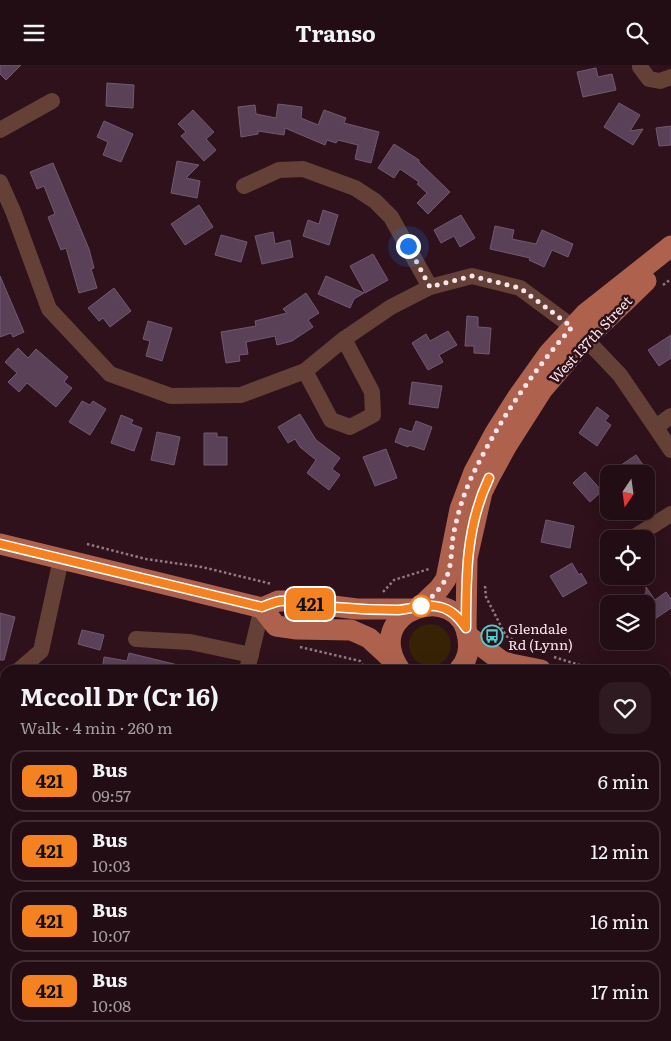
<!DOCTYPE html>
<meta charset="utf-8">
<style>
:root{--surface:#220d14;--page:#2e1b22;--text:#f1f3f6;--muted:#a29ca0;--line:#3f2d34}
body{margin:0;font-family:Literata,serif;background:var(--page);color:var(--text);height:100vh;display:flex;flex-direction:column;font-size:19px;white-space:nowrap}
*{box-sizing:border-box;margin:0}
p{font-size:16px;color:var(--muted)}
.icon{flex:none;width:28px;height:28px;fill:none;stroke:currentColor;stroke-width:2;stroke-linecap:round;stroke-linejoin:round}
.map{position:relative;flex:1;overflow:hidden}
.side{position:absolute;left:0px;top:600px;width:671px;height:376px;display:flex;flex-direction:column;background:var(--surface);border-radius:15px 15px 0 0;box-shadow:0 5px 20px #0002,0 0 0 1px var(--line)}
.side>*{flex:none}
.badge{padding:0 10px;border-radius:8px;font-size:18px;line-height:32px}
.needle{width:32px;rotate:193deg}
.fabs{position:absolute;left:600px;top:400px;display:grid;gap:10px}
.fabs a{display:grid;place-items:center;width:55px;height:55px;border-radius:10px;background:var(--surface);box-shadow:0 5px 20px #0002,0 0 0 1px var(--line);font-size:25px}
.you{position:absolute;width:25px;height:25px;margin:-12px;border:4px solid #fff;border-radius:50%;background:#1a73e8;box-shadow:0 0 0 8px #1a73e833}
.map>.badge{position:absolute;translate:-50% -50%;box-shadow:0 0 0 2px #fff}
.round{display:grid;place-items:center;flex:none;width:52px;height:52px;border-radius:15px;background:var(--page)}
.head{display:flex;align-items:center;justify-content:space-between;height:85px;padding:0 20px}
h1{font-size:24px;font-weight:700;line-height:38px}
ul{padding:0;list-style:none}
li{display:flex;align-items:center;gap:15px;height:62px;margin:0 10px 8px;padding:0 10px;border:2px solid var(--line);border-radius:15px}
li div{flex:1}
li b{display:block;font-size:19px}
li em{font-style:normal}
li .badge{min-width:55px;font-weight:700;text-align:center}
header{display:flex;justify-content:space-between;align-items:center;height:65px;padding:0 20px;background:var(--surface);font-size:22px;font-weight:700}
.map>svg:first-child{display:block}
.green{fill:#382206}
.building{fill:#5a4158;stroke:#735971}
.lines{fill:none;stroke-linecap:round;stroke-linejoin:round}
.path{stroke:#937a81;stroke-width:2.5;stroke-dasharray:2.5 2.5;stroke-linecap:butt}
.minor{stroke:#654036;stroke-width:16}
.major{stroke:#ae624d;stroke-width:21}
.rail-casing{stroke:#bfa7ad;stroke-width:5.5}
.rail{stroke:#2e111a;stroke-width:4;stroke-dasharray:11;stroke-linecap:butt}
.line-casing{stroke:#fff;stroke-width:11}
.line{stroke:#f58220;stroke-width:8}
.walk{stroke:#fbe5ea;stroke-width:5;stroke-dasharray:0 9}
.stop-dot{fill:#fff;stroke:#f58220;stroke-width:2.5}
.labels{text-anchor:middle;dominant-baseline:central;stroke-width:5;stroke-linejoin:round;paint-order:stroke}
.street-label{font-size:14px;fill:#fbe5ea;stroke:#2e111a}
.poi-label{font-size:14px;fill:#fbe5ea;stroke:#2e111a;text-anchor:start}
</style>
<header><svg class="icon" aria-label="menu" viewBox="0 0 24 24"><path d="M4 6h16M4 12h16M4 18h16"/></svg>Transo<svg class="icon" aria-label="search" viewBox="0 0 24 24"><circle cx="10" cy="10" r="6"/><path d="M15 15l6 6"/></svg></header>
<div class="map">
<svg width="671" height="976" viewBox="0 0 671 976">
<rect width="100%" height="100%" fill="#2e111a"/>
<circle class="green" cx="430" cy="580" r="21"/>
<g class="building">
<path d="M0,0h21l-15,15 -6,-6z"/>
<path d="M596,3l2,9 14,-3 4,16 -33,7 -6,-25z"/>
<path d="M107,18l27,2 -1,23 -27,-2z"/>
<path d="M619,38l21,12 -10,16 13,-2 -10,16 -29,-18z"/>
<path d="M278,39l24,3 -1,11 17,7 6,-15 22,8 -2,5 35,9 -8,31 -16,-4 3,-14 -20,-5 -2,3 -9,-3 -2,5 -40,-17 -1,7 -26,-4v3l-17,3 -3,-30 17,-2 1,9 20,4z"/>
<path d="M193,45l21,22 -8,7 10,11 -12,11 -23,-25 5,-4 -8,-8z"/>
<path d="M104,56l29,13 -12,28 -18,-7 5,-13 -11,-5z"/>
<path d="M671,61v19l-12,1 -3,-18z"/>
<path d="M394,79l25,16v2l31,30 -22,22 -11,-11 10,-10 -10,-9 2,-2 -19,-13 -6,9 -16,-10z"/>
<path d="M177,96l22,4 -13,13 14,3 -3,17 -26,-5z"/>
<path d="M53,98l36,86 5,19 -3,1 6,19 -18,5 -13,-45 -5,2 -13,-33 7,-3 -11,-28 -7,3 -7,-17z"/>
<path d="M199,140l14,22 -28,18 -14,-21z"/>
<path d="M323,145l15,5 -9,30 -26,-9 5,-16 11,4z"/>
<path d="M461,150l14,23 -15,9 -6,-11 -13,7 -7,-13z"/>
<path d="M495,161l19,4 -2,9 24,5 6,-14 31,14 -5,13 -16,-7 -8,17 -15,-7 1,-2 -40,-9z"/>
<path d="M273,167l2,12 15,-4 3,17 -31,7 -7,-28z"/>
<path d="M221,170l26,7 -6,20 -26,-7z"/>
<path d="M373,189l15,26 -23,13 -15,-27z"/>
<path d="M0,211l24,56 -11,5 -2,-4 -11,4z"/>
<path d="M326,211l38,17 -10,6 -4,9 -32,-14z"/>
<path d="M114,223l17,23 -21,16 -7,-9 -4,3 -11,-13z"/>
<path d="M306,228l13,20 -11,7 5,7 -21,14 -15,4 -2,-9 -29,6 2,12 -9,1 1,6 -14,2 -5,-31 35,-6 -1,-5 32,-8 -4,-4z"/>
<path d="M467,251l11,1v10l13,1 -2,26 -15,-1v-7h-9z"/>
<path d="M148,256l24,7 -10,33 -16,-5 4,-15 -7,-2z"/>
<path d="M448,266l9,14 -18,10 4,7 -15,8 -16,-27 14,-9 4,7z"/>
<path d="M671,270v23l-12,8 -11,-16z"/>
<path d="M18,283l10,10 8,-9 32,28 -4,5 8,6 -16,19 -29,-24 -8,9 -11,-10 9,-9 -12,-11z"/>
<path d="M412,317l30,4 -4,22 -29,-4z"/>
<path d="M82,336l8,4 3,-4 13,8 -16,26 -21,-13z"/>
<path d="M597,342l12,9 -4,5 6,4 -14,21 -18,-13z"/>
<path d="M300,349l16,26 24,18 -8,11 8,6 -11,15 -22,-17 9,-13 -16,-13 -5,-8 -7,4 -10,-16z"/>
<path d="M121,350l12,5 -2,4 11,4 -8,23 -23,-8z"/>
<path d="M416,356l16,6 -8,23 -15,-5 -1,2 -13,-5 5,-14 12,4z"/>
<path d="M157,367l23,5 -6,28 -23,-5z"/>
<path d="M204,368h13v4h10v28h-23z"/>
<path d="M386,384l11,29 -22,8 -12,-29z"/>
<path d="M636,390l10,14 -8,5h-30z"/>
<path d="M585,407l17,19 -12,11 -17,-19z"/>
<path d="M546,455l28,6 -4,22 -29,-6z"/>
<path d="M572,498l7,12 2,-2 6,10 -24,14 -13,-21z"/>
<path d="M646,522l9,13 11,-8 5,7v9l-25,17v-21h-16l16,-11z"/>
<path d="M0,548l15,4 -11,43h-4z"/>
<path d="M82,565l22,5 -4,15 -22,-6z"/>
<path d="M129,588l53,13 -1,4h-79l2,-13 23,4z"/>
</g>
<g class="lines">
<g class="path">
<path d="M663,220l8,-6"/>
<path d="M87,479l59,15 56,8 70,17"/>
<path d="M485,521l1,11 20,39 24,13"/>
<path d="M383,527l11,-12 35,-11"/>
<path d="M300,582l60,14 6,9"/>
<path d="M554,592l41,13"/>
<path d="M666,623l5,1"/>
<path d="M666,666l5,1"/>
</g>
<g class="minor">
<path d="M640,0v2l9,12 11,2 11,-4"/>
<path d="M0,65l52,-29"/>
<path d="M0,117l13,29 36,98 61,65 61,22 70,-1 64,-24 39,-32 47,-32 39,-20 42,-11 48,12 58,43 42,44 51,75"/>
<path d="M244,121l35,-16 24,-1 52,19 20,13 16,16 39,70"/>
<path d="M305,306l26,49 19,7 23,-12 -1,-23 -28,-53"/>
<path d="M656,362l15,-11"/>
<path d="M631,474l40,-25"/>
<path d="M136,574l54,3 61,13"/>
<path d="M19,605l22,-19 20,-92"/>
<path d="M247,605l15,-62"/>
<path d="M0,619l5,-3"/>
<path d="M666,873h5"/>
<path d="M666,905l5,-4"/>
<path d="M116,971l1,5"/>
<path d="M78,976l6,-5"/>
</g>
<g class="major">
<path d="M0,479l262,64 16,-7h15l64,8h56"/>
<path d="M421,541l18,-17 7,-10 14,-70 14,-37 21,-39 22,-35 32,-45 36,-39 86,-68"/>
<path d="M262,543l14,18 21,3 54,1 18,8 26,24"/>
<path d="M466,563l1,-70 15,-66 7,-14 18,-33 35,-55 44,-51 60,-58"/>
<path d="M468,571l32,24 11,4 30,6"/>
<path d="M400,605c-41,-60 60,-92 68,-32 2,11 -1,23 -9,32"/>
<path d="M666,643l5,2"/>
<path d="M353,976l1,-5"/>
</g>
<g class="rail-casing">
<g id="rail">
<path d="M0,858l5,2"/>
<path d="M358,971l16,5"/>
</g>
</g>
<use href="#rail" class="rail"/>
</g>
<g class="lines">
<g class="line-casing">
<path id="line" d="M0,479l262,63c5,-2 12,-5 18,-6 17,-2 35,4 53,6 22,2 43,3 65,3 14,-1 28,-7 42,-3 12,3 19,11 26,21 0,-52 0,-102 23,-150"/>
</g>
<use href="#line" class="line"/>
<path class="walk" d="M408,181l22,41 42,-11 48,12 52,39c-38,43 -72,92 -98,145 -10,20 -17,43 -21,65 -2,13 -1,29 -7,41 -5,11 -16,21 -25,28"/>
</g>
<defs>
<g id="bus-ring" transform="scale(1.125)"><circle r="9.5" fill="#2e111a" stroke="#52cdce" stroke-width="1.5"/><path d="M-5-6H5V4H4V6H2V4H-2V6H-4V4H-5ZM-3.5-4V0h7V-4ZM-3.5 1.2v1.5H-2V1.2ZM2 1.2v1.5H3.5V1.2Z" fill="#52cdce"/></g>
</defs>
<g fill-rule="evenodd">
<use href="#bus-ring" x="492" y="571"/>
</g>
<circle class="stop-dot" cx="421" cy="541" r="10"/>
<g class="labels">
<g class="street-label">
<text transform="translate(590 274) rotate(-47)">West 137th Street</text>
</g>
<g class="poi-label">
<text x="508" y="563">Glendale<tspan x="508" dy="16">Rd (Lynn)</tspan></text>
</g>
</g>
</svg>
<div class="fabs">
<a><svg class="needle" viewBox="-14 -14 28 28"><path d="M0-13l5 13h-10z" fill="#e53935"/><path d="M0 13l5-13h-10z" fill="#a29ca0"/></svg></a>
<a><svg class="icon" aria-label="locate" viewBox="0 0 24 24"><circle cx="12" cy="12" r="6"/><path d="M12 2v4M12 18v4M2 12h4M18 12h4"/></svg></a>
<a><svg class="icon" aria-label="layers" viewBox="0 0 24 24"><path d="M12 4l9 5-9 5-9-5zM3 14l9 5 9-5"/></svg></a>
</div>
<div class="you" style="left:408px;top:181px"></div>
<b class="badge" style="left:310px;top:539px;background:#f58220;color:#111">421</b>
<section class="side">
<div class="head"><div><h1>Mccoll Dr (Cr 16)</h1><p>Walk · 4 min · 260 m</p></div><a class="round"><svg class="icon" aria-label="heart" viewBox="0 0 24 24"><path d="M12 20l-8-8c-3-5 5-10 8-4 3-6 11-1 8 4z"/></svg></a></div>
<ul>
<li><span class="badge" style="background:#f58220;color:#111">421</span><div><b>Bus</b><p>09:57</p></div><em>6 min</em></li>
<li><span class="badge" style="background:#f58220;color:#111">421</span><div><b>Bus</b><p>10:03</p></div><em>12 min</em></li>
<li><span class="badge" style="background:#f58220;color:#111">421</span><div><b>Bus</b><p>10:07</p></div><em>16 min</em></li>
<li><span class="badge" style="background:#f58220;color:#111">421</span><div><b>Bus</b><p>10:08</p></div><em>17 min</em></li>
</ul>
</section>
</div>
